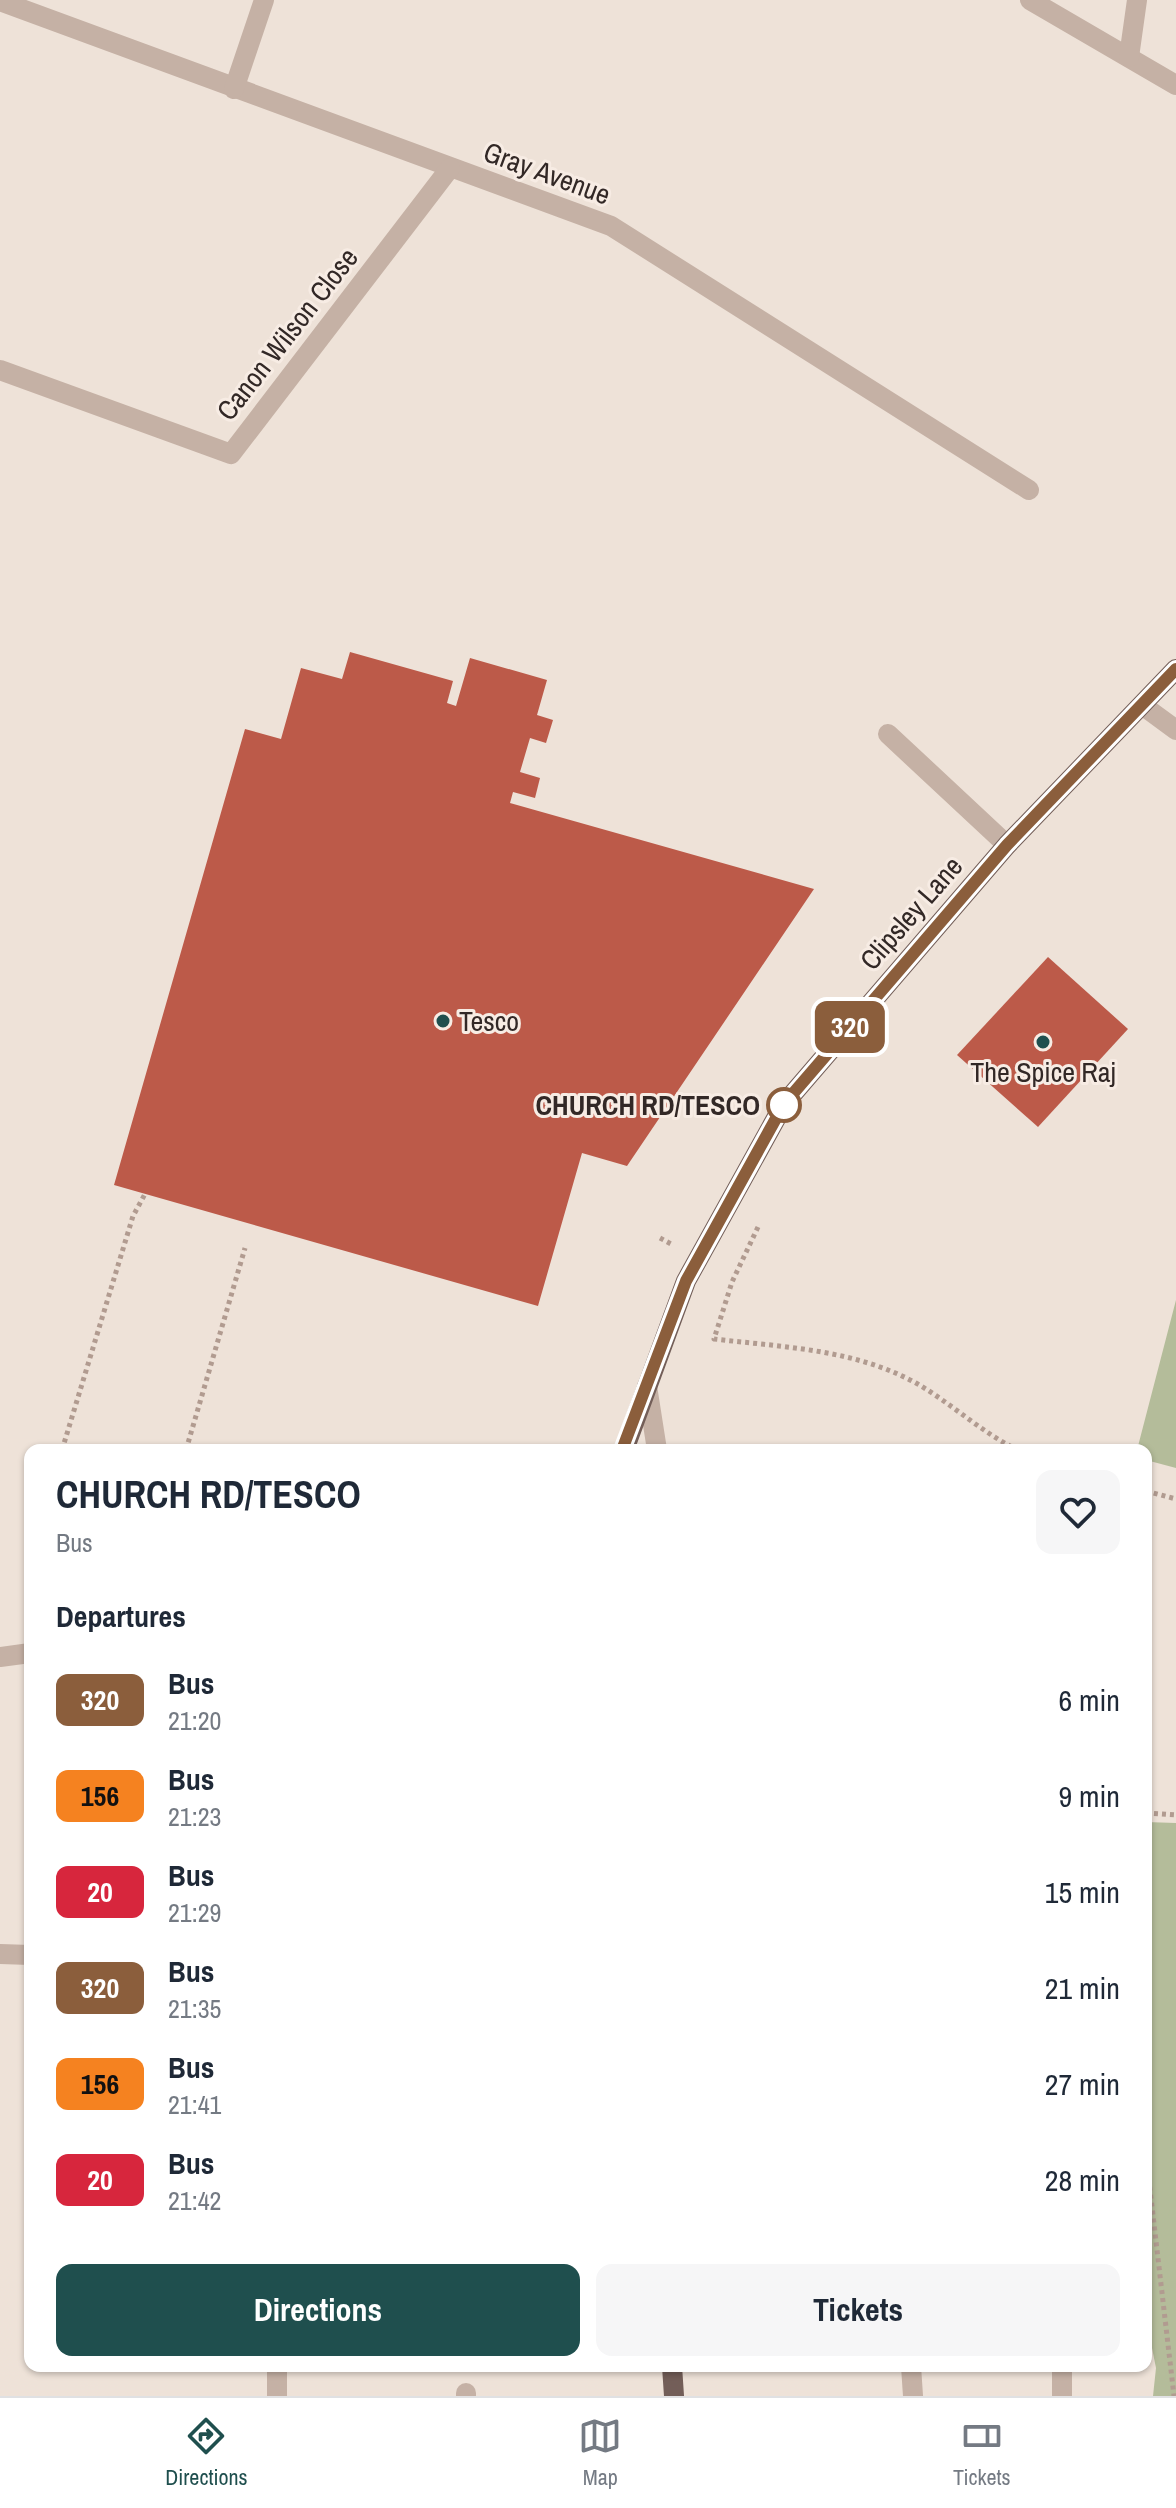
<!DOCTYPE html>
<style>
:root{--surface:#fff;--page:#f6f6f7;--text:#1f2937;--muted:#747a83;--line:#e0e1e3;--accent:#1f4f4e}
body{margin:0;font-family:"Archivo Narrow",sans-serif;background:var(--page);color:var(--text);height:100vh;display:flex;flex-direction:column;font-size:30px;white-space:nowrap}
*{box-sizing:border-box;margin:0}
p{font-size:26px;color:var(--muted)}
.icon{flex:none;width:44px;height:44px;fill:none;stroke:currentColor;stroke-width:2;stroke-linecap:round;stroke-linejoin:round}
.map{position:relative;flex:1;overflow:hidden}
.drawer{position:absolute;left:24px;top:1444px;width:1128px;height:928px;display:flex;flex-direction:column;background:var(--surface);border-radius:16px;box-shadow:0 2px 6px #0004}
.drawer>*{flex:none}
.badge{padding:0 16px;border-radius:12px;font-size:28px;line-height:52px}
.map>.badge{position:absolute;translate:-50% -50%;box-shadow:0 0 0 4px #fff}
h2{padding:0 32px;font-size:30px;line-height:72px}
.round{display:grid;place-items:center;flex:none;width:84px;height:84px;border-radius:16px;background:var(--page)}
.headline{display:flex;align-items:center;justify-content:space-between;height:136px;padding:0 32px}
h1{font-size:38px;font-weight:700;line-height:60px}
.action{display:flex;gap:16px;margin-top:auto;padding:16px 32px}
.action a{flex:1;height:92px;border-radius:16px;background:var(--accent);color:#fff;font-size:32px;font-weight:700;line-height:92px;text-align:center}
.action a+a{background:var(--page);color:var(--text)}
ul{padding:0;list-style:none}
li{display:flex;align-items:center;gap:24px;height:96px;padding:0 32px}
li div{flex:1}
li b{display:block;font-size:30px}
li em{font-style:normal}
li .badge{min-width:88px;font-weight:700;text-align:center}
.tabs{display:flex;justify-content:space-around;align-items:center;height:112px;border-top:2px solid var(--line);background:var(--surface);font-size:22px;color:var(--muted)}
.tabs a{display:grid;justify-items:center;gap:4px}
.tabs .on{color:var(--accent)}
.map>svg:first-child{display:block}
.green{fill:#b4bc9a}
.building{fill:#bc5a49}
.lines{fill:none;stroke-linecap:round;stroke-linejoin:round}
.path{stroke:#b19b90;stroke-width:5;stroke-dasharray:4 4;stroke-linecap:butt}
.lane{stroke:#c5b1a5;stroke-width:20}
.street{stroke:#c5b1a5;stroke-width:20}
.primary{stroke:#735e58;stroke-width:20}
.line-casing{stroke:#fff;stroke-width:18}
.line{stroke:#8b5e3c;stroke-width:12}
.poi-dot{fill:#1f4f4e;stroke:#f7ece4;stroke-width:3}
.stop-dot{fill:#fff;stroke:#8b5e3c;stroke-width:4}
.labels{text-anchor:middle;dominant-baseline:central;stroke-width:6;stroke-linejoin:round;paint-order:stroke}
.street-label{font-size:28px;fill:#322826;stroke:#f7ece4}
.poi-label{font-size:28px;fill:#322826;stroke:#f7ece4;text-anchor:start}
.stop-label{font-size:28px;font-weight:bold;fill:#322826;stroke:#f7ece4;text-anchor:end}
</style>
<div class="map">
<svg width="1176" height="2396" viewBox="0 0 1176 2396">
<rect width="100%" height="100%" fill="#eee2d8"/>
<g class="green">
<path d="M1176,1300v168l-30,-8v-10h-9z"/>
<path d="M1146,1822l30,1v573h-23l3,-28 -10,-50z"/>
</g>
<g class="building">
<path d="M350,652l103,29 -6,22 9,3 14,-48 77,22 -10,35 16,5 -7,23 -16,-5 -10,34 20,6 -5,20 -22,-6 -3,11 304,86 -187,277 -45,-13 -44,153 -424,-121 131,-456 36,10 20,-71 41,11z"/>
<path d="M1048,957l80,72 -90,98 -81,-72z"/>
</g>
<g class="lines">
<g class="path">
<path d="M758,1227l-26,55 -18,57c68,8 140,10 202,44 35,20 66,50 102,67"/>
<path d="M660,1238l13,7"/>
<path d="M62,1450l71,-234 12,-22"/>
<path d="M186,1450l59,-202"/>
<path d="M1146,1491l30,8"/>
<path d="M1146,1813l30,2"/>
<path d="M1146,2155l28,241"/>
</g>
<g class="lane">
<path d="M888,734l119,111"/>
<path d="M911,2366l2,30"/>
<path d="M466,2393v3"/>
</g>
<g class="street">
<path d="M1030,0l146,85"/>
<path d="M0,1l611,225 418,264"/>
<path d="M1129,57l8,-57"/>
<path d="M234,89l30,-89"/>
<path d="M0,370l231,84 219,-286"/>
<path d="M1142,705l34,25"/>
<path d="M647,1386l10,64"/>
<path d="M0,1657l30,-4"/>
<path d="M0,1954l30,1"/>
<path d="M1062,2366v30"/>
<path d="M277,2396v-30"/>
</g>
<g class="primary">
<path d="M624,1450l62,-169 98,-177 223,-259 169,-176"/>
<path d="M672,2366l2,30"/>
</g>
</g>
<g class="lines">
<g class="line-casing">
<path id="line" d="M622,1450l64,-169 98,-177 223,-259 169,-176"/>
</g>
<use href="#line" class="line"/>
</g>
<g class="poi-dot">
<circle cx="443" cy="1021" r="8"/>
<circle cx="1043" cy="1042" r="8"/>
</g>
<circle class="stop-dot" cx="784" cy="1105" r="16"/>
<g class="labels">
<g class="street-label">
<text transform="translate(547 173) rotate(20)">Gray Avenue</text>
<text transform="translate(287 334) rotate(-52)">Canon Wilson Close</text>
<text transform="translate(911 913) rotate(-49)">Clipsley Lane</text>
</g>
<g class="poi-label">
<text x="459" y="1021">Tesco</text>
<text x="1043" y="1072" text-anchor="middle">The Spice Raj</text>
</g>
<g class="stop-label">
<text x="760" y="1105">CHURCH RD/TESCO</text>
</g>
</g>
</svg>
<b class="badge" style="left:850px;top:1027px;background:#8b5e3c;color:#fff">320</b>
<section class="drawer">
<div class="headline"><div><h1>CHURCH RD/TESCO</h1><p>Bus</p></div><a class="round"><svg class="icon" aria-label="heart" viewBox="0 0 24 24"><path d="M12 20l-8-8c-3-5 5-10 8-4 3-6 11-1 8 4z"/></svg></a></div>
<h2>Departures</h2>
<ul>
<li><span class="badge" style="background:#8b5e3c;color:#fff">320</span><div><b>Bus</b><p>21:20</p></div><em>6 min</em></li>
<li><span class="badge" style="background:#f58220;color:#111">156</span><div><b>Bus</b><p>21:23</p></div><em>9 min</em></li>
<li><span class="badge" style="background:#d7263d;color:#fff">20</span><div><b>Bus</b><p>21:29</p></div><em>15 min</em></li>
<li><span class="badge" style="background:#8b5e3c;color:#fff">320</span><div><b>Bus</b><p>21:35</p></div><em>21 min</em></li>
<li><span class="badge" style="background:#f58220;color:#111">156</span><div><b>Bus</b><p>21:41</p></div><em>27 min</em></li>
<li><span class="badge" style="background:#d7263d;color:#fff">20</span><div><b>Bus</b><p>21:42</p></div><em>28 min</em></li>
</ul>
<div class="action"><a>Directions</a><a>Tickets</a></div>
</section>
</div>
<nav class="tabs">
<a class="on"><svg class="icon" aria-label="directions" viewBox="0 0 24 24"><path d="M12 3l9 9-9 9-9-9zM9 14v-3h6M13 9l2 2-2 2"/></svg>Directions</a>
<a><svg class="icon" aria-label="map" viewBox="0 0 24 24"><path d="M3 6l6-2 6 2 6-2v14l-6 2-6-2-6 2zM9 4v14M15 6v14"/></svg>Map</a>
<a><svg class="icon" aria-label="tickets" viewBox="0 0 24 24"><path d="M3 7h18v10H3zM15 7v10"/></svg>Tickets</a>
</nav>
